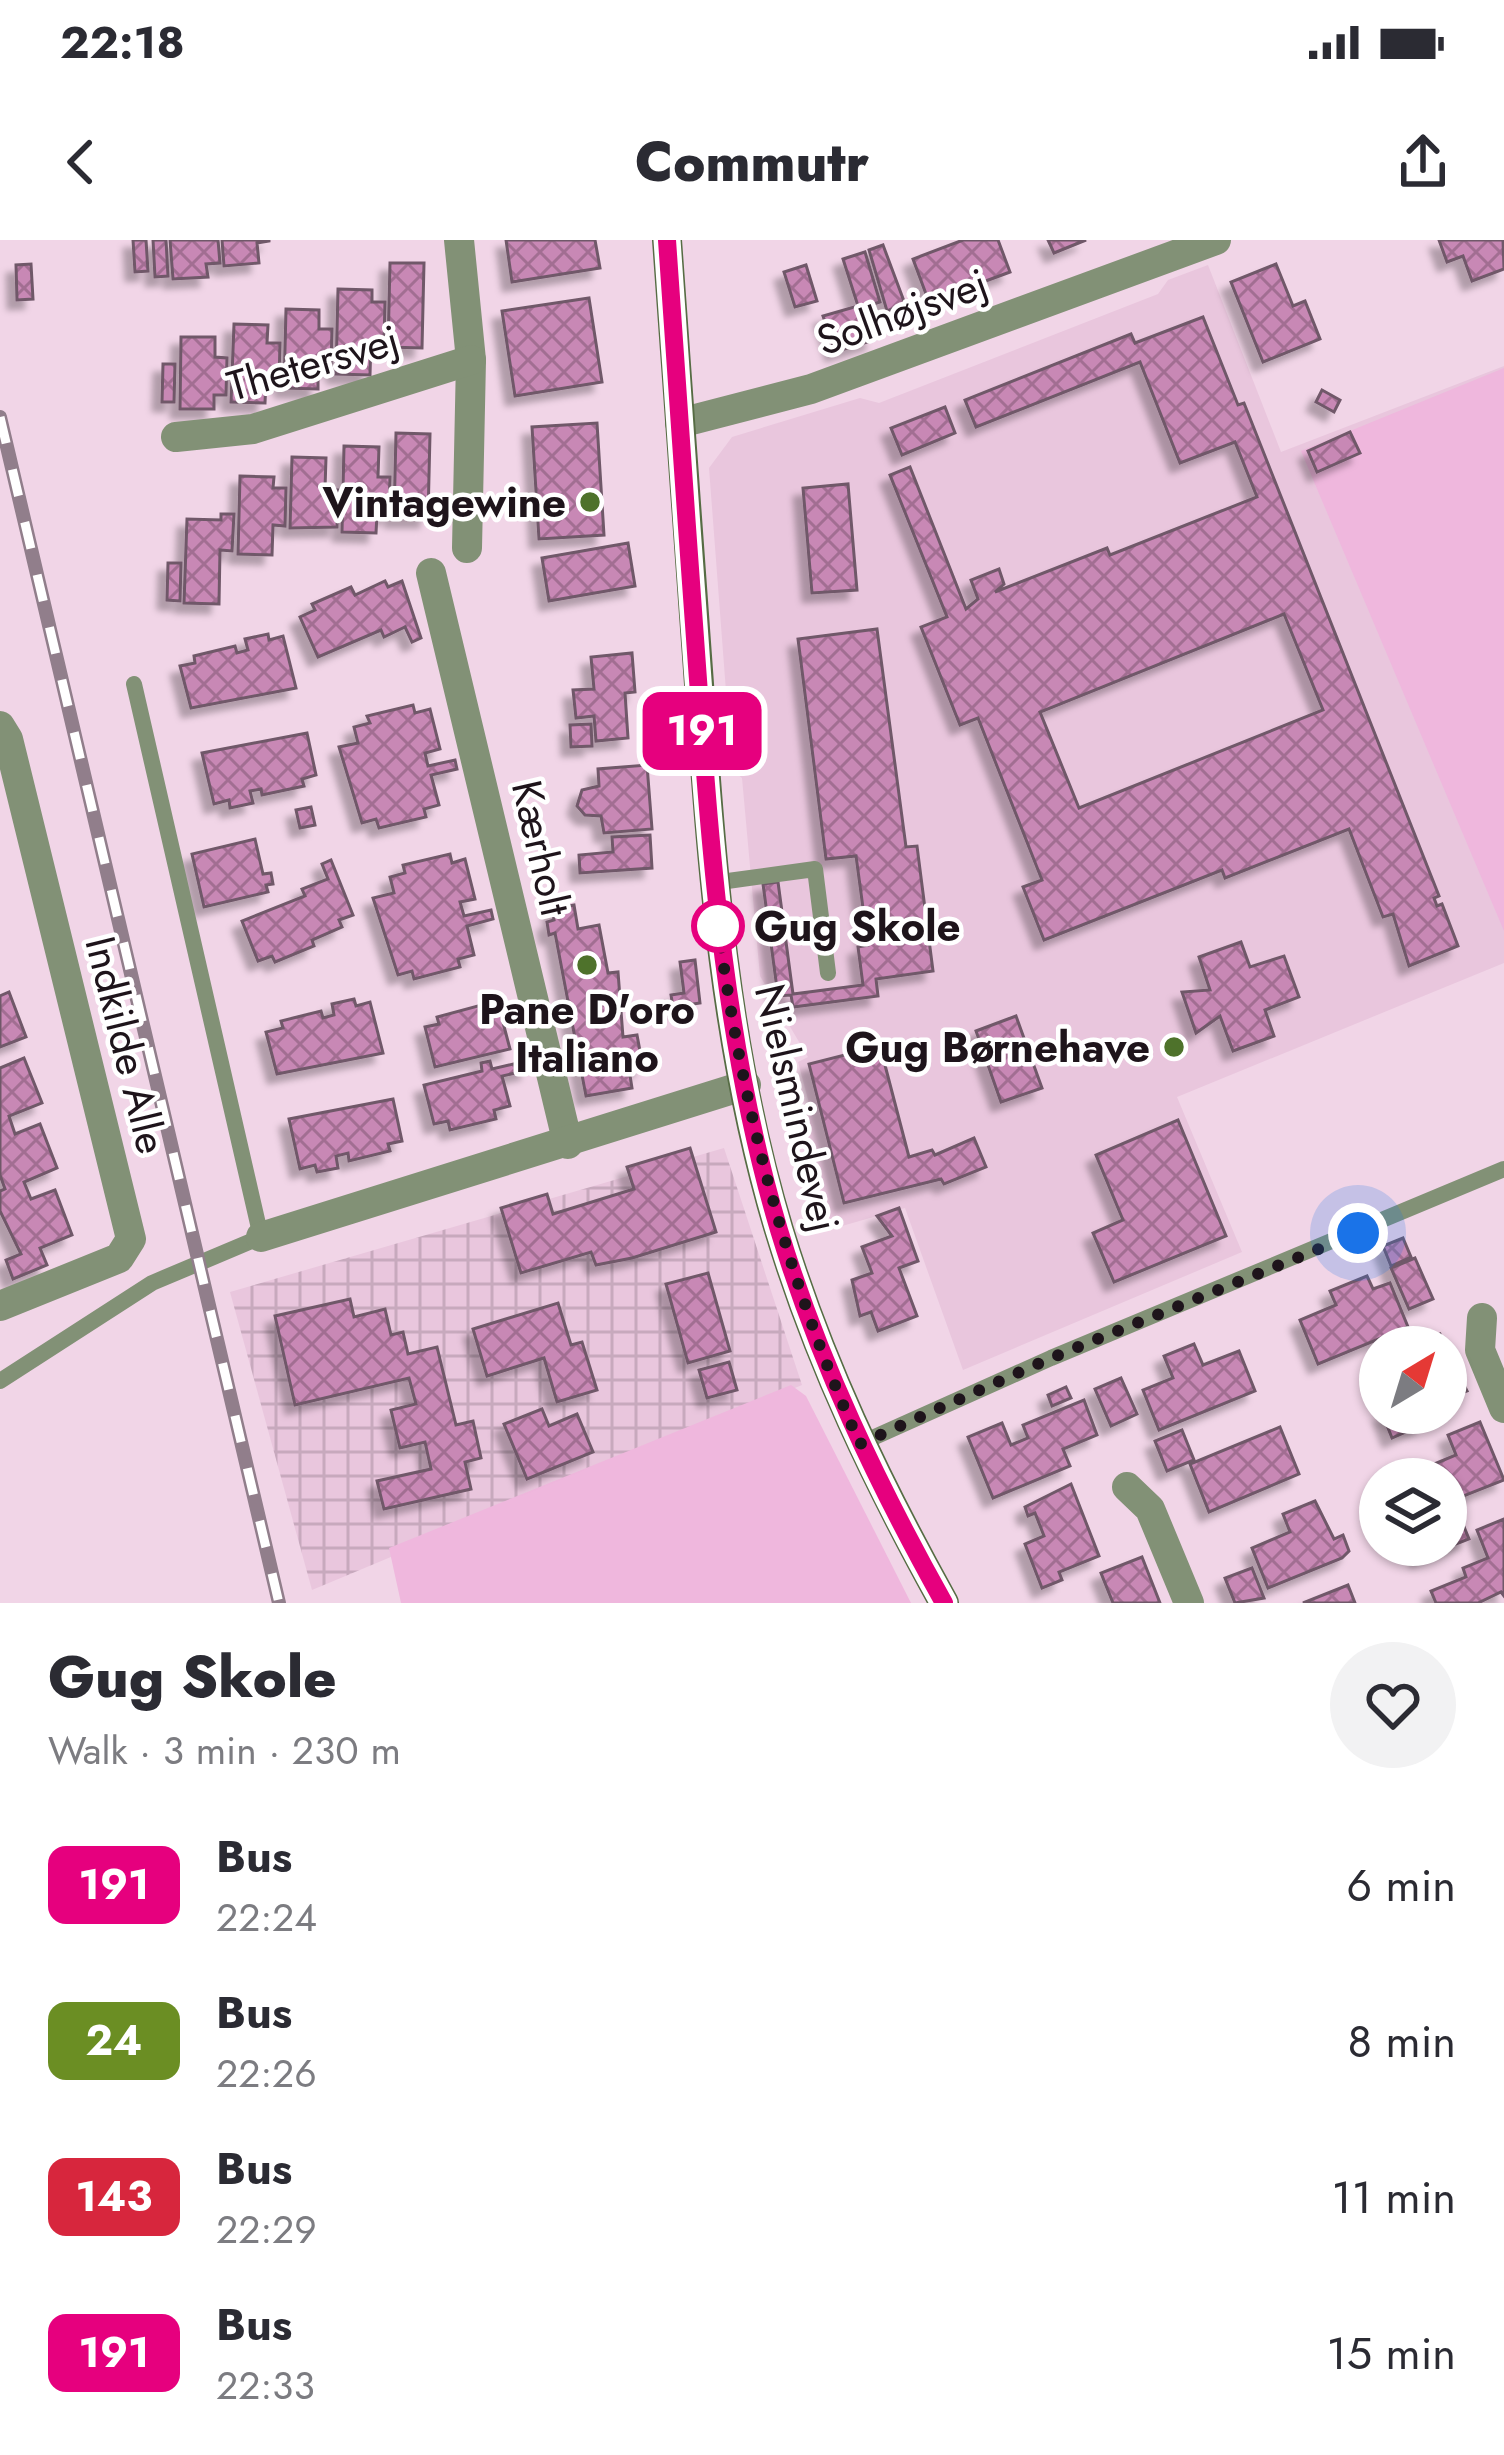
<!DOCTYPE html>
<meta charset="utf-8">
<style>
:root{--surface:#fff;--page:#f2f2f3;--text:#2b2b33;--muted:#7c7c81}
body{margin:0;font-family:Jost,sans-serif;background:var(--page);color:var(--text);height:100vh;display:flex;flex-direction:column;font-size:45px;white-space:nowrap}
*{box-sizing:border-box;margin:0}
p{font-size:39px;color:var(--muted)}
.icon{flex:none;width:66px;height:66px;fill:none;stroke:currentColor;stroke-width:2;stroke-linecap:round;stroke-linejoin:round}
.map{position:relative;height:1363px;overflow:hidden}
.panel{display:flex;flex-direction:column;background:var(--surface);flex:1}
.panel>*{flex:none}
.badge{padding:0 24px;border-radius:18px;font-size:42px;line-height:78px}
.needle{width:78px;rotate:38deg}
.fabs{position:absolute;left:1359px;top:1086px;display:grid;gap:24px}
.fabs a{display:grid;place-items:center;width:108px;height:108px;border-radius:50%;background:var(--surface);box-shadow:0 3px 9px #0004;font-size:60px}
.you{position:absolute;width:60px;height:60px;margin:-30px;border:9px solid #fff;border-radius:50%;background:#1a73e8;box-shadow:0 0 0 18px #1a73e833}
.map>.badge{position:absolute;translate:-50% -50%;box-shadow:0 0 0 6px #fff}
.round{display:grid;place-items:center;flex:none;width:126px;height:126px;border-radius:63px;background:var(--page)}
.headline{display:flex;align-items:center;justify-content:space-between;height:204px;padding:0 48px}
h1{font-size:57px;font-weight:800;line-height:90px}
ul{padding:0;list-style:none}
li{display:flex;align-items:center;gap:36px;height:156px;padding:0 48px}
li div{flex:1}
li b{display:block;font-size:45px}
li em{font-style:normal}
li .badge{min-width:132px;font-weight:700;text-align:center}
.status{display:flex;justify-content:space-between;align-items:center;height:84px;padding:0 60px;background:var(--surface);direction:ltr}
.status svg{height:33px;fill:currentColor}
header{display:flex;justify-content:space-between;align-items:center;height:156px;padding:0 48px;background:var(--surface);font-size:54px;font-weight:800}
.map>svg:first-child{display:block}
.built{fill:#e9c6dd}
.industrial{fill:url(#industrial-grid)}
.grass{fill:#efb7dd}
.building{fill:url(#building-cross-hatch);stroke:#705869;stroke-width:3;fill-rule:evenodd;filter:url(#shadow)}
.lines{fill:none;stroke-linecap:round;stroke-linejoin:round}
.lane{stroke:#829176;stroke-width:16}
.street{stroke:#829176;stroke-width:30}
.secondary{stroke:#566c44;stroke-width:30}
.rail-casing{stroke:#917e8b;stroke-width:14}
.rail{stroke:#fff;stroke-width:9;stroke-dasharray:27;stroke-linecap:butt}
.line-casing{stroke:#fff;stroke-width:27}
.line{stroke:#e6007e;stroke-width:18}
.walk{stroke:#1e141b;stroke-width:12;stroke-dasharray:0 21.6}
.poi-dot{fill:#4e722b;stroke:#fff;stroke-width:4.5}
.stop-dot{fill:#fff;stroke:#e6007e;stroke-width:6}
.labels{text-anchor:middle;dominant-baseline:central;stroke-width:9;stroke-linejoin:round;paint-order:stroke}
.street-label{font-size:42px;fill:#1e141b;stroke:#fff}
.poi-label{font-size:42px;font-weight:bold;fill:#1e141b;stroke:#fff;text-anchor:end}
.stop-label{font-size:42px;font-weight:bold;fill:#1e141b;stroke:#fff;text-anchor:start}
</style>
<div class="status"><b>22:18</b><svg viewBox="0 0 49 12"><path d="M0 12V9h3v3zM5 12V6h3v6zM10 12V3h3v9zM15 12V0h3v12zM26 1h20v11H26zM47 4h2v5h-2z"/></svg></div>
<header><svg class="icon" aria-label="back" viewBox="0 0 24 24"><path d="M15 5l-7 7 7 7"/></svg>Commutr<svg class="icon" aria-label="share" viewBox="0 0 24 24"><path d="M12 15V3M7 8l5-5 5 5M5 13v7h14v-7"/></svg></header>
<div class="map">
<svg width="1504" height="1363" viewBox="0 0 1504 1363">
<defs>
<pattern id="industrial-grid" width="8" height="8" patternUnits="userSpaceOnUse" patternTransform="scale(3)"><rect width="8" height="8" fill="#e9c6dd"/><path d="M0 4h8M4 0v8" fill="none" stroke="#c7a9bd"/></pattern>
<pattern id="building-cross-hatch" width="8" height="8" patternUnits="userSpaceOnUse" patternTransform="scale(3)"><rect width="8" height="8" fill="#c888b5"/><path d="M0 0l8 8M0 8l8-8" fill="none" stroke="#a26e92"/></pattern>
<filter id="shadow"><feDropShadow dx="-9" dy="9" stdDeviation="3" flood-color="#0004"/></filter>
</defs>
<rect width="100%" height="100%" fill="#f1d5e7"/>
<path class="built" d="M1208,25l73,187 223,-86v597l-327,134 65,155 -279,118 -58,-162 -84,24 -22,-106 11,-19 -12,-45 10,-5 -48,-81 -18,-198 -10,-8 -23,-302 23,-31 128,-39 19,5 279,-109 10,-14z"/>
<path class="industrial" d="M724,908l78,237 -490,205 -82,-298z"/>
<g class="grass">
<path d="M1504,128v563l-203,-480z"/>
<path d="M791,1145l15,11 105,207h-510l-12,-55z"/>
</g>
<g class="building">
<path d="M133,0h13l2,31 -13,1z"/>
<path d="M153,0h13l2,36 -13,1z"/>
<path d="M170,0h48l2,23 -14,1 2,13 -35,2z"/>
<path d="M222,0h47v1l-12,2 2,20 -35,3z"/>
<path d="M506,0h89l5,28 -88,14z"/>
<path d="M963,0h35l12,32 -81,30 -16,-43z"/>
<path d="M1048,0h38l-32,13z"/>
<path d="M1439,0h64l1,29 -32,12 -9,-25 -16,6z"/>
<path d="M883,5l22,59 -18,7 -18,-61z"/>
<path d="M865,12l15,50 -16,5 10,33 -39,12 -12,-36 35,-10 -15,-47z"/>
<path d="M390,23h34l-2,85 -34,-1z"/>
<path d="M31,24l2,35 -16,1 -1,-35z"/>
<path d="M1276,24l17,42 12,-5 15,38 -57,23 -32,-80z"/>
<path d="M806,25l11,36 -22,6 -11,-35z"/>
<path d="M338,49l34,1v12h13l-1,39 -13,-1 -1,35 -34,-1z"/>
<path d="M589,58l13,84 -87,14 -13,-85z"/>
<path d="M286,69l33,1v19h13l-1,38h-13v22l-34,-1z"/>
<path d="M1203,77l35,88 6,-2 195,493 -5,2 3,8 5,-2 16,42 -49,20 -16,-52 -10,3 -34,-88 -124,49 -3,-8 -178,70 -21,-53 19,-7 -64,-162 -18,7 -39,-98 26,-10 -57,-142 20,-8 56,142 12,-10 -7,-19 28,-11 5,15 -9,8 112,-44 3,7 147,-58 -22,-55 -55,21 -40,-101 -164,65 -11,-27 166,-66 4,9zM1284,374l39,96 -244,98 -39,-96z"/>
<path d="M234,84l34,1 -1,18h13l-1,38h-13l-1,22 -34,-1z"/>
<path d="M181,97h34v20l12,1 -1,37h-12v14h-34z"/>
<path d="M163,124h12l-1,38h-12z"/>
<path d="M1322,150l18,10 -6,12 -18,-10z"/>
<path d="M945,167l10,26 -53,22 -11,-27z"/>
<path d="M597,183l7,112 -65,4 -7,-112z"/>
<path d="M1350,192l10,21 -43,19 -9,-21z"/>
<path d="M396,193l34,1 -2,84h-34z"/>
<path d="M344,206l35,1 -1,30h12l-1,38 -12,-1 -1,19 -34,-1z"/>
<path d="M292,217l34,1 -1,31 13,1 -1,37 -47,1z"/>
<path d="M240,236l34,1 -1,11h13l-1,38 -12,-1 -1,30 -34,-1z"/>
<path d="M848,244l9,106 -45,3 -9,-105z"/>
<path d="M221,274h13l-2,37 -12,-1 -1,54 -35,-1 3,-84 34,1z"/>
<path d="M628,303l7,43 -86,15 -7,-43z"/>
<path d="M168,323h13l-1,38 -13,-1z"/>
<path d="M385,341l3,6 14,-6 19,57 -9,4 -7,-15 -21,10 -3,-7 -63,27 -18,-40 15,-7 -3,-6 39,-17 4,8z"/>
<path d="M877,389l29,218 11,-1 16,125 -57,8 2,17 -85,11 -2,-12 -13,1 -15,-112 15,-2 15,112 70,-9 -5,-38 10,-2 -12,-89 -30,3 -28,-220z"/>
<path d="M268,394l1,6 14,-4 13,52 -105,20 -11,-42 15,-3 -1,-7 41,-10 2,7 11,-3 -3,-11z"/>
<path d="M632,413l3,39 -10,1 3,45 -32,3 -2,-25 -18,2 -3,-28 21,-1 -3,-32z"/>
<path d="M413,465l2,8 15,-4 10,40 -15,4 3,13 27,-6 2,9 -26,6 8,30 -15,4 2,8 -47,11 -3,-9 -14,4 -23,-76 19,-4 -4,-16 16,-4 -3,-7z"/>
<path d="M591,484l1,22 -21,1 -1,-22z"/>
<path d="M307,493l9,42 -14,4 2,7 -42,9 -1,-6 -11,2 3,12 -23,5 -1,-8 -15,4 -12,-51z"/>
<path d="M647,525l5,64 -48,4 -3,-17 -16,-1 -8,-9 5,-16 17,-4 -1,-17z"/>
<path d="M311,567l4,18 -15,3 -4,-18z"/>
<path d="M650,595l2,33 -72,5 -1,-18 34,-3 -1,-15z"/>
<path d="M255,599l8,35 8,-1 2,11 -7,1 2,7 -64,15 -12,-53z"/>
<path d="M450,614l2,9 13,-4 10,40 -15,3 4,14 27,-6 2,9 -26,7 7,29 -16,4 2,8 -46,12 -2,-8 -14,4 -25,-77 21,-5 -4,-16 15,-4 -2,-8z"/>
<path d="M331,620l22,55 -14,5 3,7 -30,13 2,6 -39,16 -3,-6 -14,5 -16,-40 63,-25 -3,-7 26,-10 -6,-15z"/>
<path d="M574,665l4,24 21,-4 9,48 10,-1 5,65 14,-2 6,32 -14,2 3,19 -46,8 -31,-163 -6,2 -2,-13 7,-2 -2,-11z"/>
<path d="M1241,702l9,25 34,-11 15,41 -34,13 9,26 -41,15 -13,-35 -24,17 -14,-41 28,-2 -11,-33z"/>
<path d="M695,720l5,43 -27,4 -2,-12 13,-2 -4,-31z"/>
<path d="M9,752l17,45 -26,10v-51z"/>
<path d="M354,759l2,7 14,-4 13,51 -106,21 -11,-42 17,-4 -2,-7 40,-10 2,7 11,-3 -2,-11z"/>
<path d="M485,764l2,10 13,-3 10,38 -75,18 -10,-40 14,-3 -2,-7z"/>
<path d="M1016,776l26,72 -41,14 -25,-71z"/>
<path d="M880,806l29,111 23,-7 3,5 39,-17 12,29 -42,17 -3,-5 -97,24 -35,-139z"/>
<path d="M24,818l18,45 -33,13 6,18 25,-10 17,44 -33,14 7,17 24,-9 17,45 -32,13 7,17 -34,14 -7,-19 15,-6 -21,-43v-20l5,-2 -5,-14v-107z"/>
<path d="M490,821l2,8 34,-8 3,9 -27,6 8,30 -16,4 2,9 -46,11 -2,-9 -14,3 -10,-39 58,-14 -1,-8z"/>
<path d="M393,859l9,42 -14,3 2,7 -41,10 -1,-8 -12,3 2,12 -21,4 -2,-7 -15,4 -11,-50z"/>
<path d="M1178,880l48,116 -112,46 -21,-49 30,-13 -27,-65z"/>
<path d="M690,908l26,84 -84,26 -36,7 -5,-13 -70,21 -20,-65 46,-14 6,20 81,-25 -7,-22z"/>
<path d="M899,968l19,53 -19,7 18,48 -39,15 -7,-19 -11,4 -8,-36 20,-7 -10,-26 30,-11 -15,-20z"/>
<path d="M1403,998l8,19 -20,9 -8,-20z"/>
<path d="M1415,1018l18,41 -24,10 -18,-41z"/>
<path d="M708,1033l22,78 -42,12 -22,-79z"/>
<path d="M1367,1036l6,13 17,-6 18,44 -90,37 -18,-44 36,-15 -6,-14z"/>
<path d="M350,1059l4,18 31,-8 6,26 12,-3 5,22 29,-7 19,78 17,-4 8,37 -16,4 6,27 -87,20 -7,-28 54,-12 -6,-27 -25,6 -9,-38 25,-6 -7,-26 -114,27 -20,-89z"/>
<path d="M558,1063l13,42 11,-3 15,48 -40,12 -13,-44 -57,18 -14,-47z"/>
<path d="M1440,1094l5,13h-36z"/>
<path d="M1194,1104l9,21 36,-14 16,40 -96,39 -16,-40 30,-12 -9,-22z"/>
<path d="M1446,1110l21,41 -21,8z"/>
<path d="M729,1122l8,28 -30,8 -8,-28z"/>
<path d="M1121,1138l16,36 -26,12 -16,-37z"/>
<path d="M1066,1147l5,11 -19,8 -4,-11z"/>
<path d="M1084,1160l13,35 -34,14 7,17 -77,32 -25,-61 34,-14 9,22 17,-7 -5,-13z"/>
<path d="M542,1169l7,17 28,-12 16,38 -66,27 -23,-55z"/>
<path d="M1382,1173h38l4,11 -32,14z"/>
<path d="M1480,1182l24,58 -51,20 16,39 -49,19 -5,-13h31v-66l-38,-4 48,-20 -8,-20z"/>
<path d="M1280,1187l19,47 -90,38 -19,-48z"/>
<path d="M1182,1190l12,30 -27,11 -12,-30z"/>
<path d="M1071,1244l28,72 -40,16 3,8 -20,8 -17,-44 19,-8 -9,-23 -7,3 -3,-9z"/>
<path d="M1315,1261l19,38 9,-4 6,16 -7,7 -74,30 -16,-40 38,-16 -7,-18z"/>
<path d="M1504,1279v77l-3,-4 -23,11h-42l-5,-12 35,-14 -3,-9 25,-10 -11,-28z"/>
<path d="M1142,1317l18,46h-47l-12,-30z"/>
<path d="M1252,1328l12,30 -29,5 -10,-25z"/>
<path d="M1348,1345l7,18h-52z"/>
</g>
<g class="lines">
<g class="lane">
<path d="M713,643l102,-14 13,104"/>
<path d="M0,1141l152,-98 109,-46 -127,-553"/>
<path d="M859,1204l192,-86 453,-189"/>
</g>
<g class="street">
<path d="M459,0l12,120 -4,188"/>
<path d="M680,183l131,-34 405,-149"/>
<path d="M176,197l77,-8 218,-69"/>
<path d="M431,333l137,571"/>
<path d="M0,486l8,13 123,500 -12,19 -119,48"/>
<path d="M261,997l485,-152"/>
<path d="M1482,1078l-2,32 24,58"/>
<path d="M1127,1247l23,22 39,94"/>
</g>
<path class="secondary" d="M667,0c10,148 21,296 32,444 13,184 26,368 80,546 40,132 98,252 165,373"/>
<g class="rail-casing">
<path id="rail" d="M0,177l279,1186"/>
</g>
<use href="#rail" class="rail"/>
</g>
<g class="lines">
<g class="line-casing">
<path id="line" d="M667,0c9,142 20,284 30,426 14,190 27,380 82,564 40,132 98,253 165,373"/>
</g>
<use href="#line" class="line"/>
<path class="walk" d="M718,686c24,178 68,353 142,518l191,-86 307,-125"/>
</g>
<g class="poi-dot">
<circle cx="590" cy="262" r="12"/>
<circle cx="587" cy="725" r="12"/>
<circle cx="1174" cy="807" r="12"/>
</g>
<circle class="stop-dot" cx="718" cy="686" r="24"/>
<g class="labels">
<g class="street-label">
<text transform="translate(902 72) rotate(-20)">Solhøjsvej</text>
<text transform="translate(313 123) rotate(-16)">Thetersvej</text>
<text transform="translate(541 608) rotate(77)">Kærholt</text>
<text transform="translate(126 805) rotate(76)">Indkilde Alle</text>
<text transform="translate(797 868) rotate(77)">Nielsmindevej</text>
</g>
<g class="poi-label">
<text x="566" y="262">Vintagewine</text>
<text x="587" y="769" text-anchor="middle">Pane D'oro<tspan x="587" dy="48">Italiano</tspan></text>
<text x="1150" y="807">Gug Børnehave</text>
</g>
<g class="stop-label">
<text x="754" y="686">Gug Skole</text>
</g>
</g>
</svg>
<div class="fabs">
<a><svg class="needle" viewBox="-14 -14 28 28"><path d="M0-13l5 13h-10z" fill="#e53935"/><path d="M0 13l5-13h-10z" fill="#7c7c81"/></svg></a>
<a><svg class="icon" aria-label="layers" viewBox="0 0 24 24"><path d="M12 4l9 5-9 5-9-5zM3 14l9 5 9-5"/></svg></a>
</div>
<div class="you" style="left:1358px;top:993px"></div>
<b class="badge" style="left:702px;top:491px;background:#e6007e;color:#fff">191</b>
</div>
<section class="panel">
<div class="headline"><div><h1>Gug Skole</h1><p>Walk · 3 min · 230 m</p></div><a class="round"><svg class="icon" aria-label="heart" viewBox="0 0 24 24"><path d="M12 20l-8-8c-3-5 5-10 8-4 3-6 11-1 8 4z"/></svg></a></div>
<ul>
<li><span class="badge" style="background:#e6007e;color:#fff">191</span><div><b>Bus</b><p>22:24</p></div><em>6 min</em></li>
<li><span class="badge" style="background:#6b8e23;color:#fff">24</span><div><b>Bus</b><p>22:26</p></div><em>8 min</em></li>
<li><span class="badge" style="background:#d7263d;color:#fff">143</span><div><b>Bus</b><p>22:29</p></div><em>11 min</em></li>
<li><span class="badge" style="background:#e6007e;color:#fff">191</span><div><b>Bus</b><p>22:33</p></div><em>15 min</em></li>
</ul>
</section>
